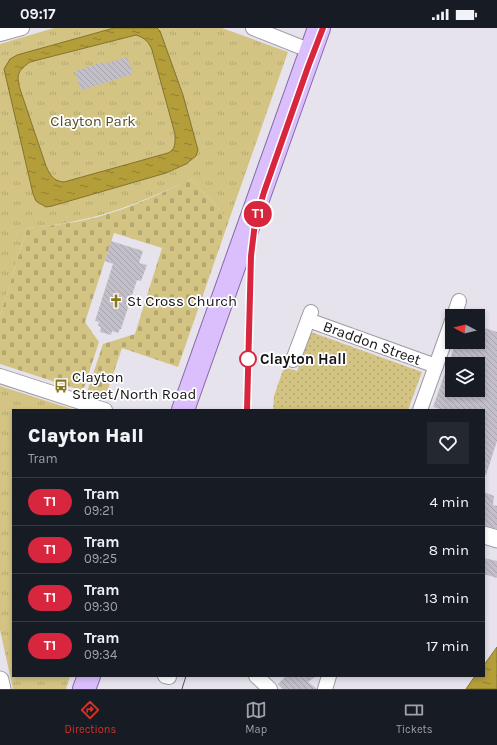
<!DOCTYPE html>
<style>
:root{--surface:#171b24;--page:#242831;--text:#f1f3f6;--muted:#9ea1a6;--line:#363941;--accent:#d93025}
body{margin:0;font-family:Karla,sans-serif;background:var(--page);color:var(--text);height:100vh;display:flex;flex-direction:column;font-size:15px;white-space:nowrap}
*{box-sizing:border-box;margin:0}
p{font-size:13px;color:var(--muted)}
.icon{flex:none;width:22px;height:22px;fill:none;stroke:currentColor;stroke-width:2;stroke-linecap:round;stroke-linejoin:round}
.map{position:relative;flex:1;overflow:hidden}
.panel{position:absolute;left:12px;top:381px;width:473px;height:268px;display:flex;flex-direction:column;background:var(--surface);border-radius:0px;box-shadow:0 2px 6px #0003}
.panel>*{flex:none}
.badge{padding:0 8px;border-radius:13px;font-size:14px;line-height:26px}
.needle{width:26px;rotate:277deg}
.buttons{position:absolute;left:445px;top:281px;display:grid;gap:8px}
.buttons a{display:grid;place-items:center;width:40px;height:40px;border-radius:0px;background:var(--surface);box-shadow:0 2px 6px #0003;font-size:20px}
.map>.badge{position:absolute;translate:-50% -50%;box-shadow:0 0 0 2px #fff}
.round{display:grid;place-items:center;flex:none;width:42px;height:42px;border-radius:0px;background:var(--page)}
.head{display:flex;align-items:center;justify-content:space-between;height:68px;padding:0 16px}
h1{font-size:19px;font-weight:800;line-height:30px}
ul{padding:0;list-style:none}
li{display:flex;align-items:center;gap:12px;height:48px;padding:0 16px;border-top:1px solid var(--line)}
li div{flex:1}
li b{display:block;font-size:15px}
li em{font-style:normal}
li .badge{min-width:44px;font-weight:700;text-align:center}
.status{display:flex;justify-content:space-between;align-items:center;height:28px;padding:0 20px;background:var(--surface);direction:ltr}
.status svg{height:11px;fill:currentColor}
.dock{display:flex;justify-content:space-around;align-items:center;height:56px;border-top:1px solid var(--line);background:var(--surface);font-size:11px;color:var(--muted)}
.dock a{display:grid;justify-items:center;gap:2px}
.dock .on{color:var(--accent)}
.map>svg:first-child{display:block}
.grass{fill:url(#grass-dots)}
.cemetery{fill:url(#cemetery-stones)}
.park{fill:url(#park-tufts)}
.water{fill:url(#water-ripples);stroke:#84742f;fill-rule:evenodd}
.building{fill:url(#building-back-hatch);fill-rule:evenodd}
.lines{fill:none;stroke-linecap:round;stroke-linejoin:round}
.minor-casing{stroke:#9f9ba4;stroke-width:16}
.tertiary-casing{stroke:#9f9ba4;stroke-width:19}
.primary-casing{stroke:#8668ac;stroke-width:24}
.minor{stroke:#fff;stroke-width:14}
.tertiary{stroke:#fff;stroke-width:17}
.primary{stroke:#dbbffd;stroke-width:22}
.tram{stroke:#504e53;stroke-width:1}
.line-casing{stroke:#fff;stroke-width:9}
.line{stroke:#d7263d;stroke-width:6}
.stop-dot{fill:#fff;stroke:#d7263d;stroke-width:2}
.labels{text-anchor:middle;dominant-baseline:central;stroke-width:3.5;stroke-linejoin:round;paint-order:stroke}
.park-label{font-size:15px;fill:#554c23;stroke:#fff}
.poi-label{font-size:15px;fill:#141316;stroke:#fff;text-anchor:start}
.street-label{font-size:15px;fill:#141316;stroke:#fff}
.stop-label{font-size:15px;font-weight:bold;fill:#141316;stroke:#fff;text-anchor:start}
</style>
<div class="status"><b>09:17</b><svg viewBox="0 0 49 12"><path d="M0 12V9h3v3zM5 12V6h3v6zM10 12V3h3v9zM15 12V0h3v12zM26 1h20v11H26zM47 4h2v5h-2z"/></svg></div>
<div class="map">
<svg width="497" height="661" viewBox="0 0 497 661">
<defs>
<pattern id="grass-dots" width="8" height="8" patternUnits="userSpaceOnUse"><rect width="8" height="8" fill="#d3c483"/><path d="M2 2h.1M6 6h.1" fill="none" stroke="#b4a870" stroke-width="1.8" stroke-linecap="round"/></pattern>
<pattern id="cemetery-stones" width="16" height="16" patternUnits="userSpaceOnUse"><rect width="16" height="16" fill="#d3c483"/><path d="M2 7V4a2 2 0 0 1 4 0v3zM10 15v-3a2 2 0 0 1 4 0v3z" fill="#b4a870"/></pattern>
<pattern id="park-tufts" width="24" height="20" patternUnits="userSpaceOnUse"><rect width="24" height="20" fill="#d3c483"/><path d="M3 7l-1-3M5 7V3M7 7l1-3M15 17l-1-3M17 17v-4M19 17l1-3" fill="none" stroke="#b4a870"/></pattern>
<pattern id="water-ripples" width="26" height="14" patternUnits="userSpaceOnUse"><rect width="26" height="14" fill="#b49e3a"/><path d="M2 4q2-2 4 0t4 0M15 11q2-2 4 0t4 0" fill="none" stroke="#918030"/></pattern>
<pattern id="building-back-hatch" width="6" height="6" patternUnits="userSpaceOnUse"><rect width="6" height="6" fill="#c3bfc9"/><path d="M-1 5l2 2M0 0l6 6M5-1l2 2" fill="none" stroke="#a7a3ac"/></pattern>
</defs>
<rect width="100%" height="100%" fill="#e7e3ed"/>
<path class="grass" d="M311,304l111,40 -14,38h-135l1,-14 10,-29 13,4z"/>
<path class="cemetery" d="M191,151l38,41 -51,147 -56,-19 -17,50 -18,-6 16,-48 32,-10 27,-86 -48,-15 -29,89 14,20 -16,49 -83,-27v-48l27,-88c23,-2 45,-5 67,-10 34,-9 66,-24 97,-39z"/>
<g class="park">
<path d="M54,0h168l66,24 -59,168 -38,-41c-57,27 -101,44 -164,49l-27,88v-272z"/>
<path d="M0,358l75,24h-62v266h57l-4,13h-53l-13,-59z"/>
</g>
<g class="water">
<path d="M114,0h43l3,3 23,64 15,55 -2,6 -10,8 -20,9 -114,33 -6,1 -10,-6 -3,-7 -29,-125 6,-10 7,-4zM136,7c9,3 13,7 16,15l23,84c0,9 1,15 -7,19l-104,29c-11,-1 -14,-7 -18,-16l-26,-77c-4,-15 -2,-18 10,-27z"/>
<path d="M497,619v42h-31l9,-13h9v-11z"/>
</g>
<g class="building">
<path d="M127,29l6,17 -52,16 -6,-19 29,-9 1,2z"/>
<path d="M111,213l32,10 -4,12 8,2 -6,16 -4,-1 -16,49h-1l-2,4 -6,-2 -1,4 -11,-3 1,-5 -3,-1 1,-4 -4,-1 18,-57 -8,-3z"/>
<path d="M478,298l19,6v109l-11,34h-2v-65h-41l-10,-3 23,-65h22zM452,336h26v26h-26z"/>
<path d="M484,464l10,4 -1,9 4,1v23l-13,-4z"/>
<path d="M484,530l13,3v17l-13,-4z"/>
<path d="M286,648h30l-8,6 9,7h-34l-5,-5z"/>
</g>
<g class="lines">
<g class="minor-casing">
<g id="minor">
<path d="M253,0l58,23"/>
<path d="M0,6l22,-6"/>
<path d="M454,288l5,-15"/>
<path d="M308,292l128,46"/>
<path d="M293,332l18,-48"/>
<path d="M0,348l105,34"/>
<path d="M420,382l32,-89"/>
<path d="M165,648l4,1"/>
<path d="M256,648l14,13"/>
<path d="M325,661l4,-13"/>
</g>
</g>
<g class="tertiary-casing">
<g id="tertiary">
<path d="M484,507l13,4"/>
<path d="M0,652l2,9"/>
</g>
</g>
<g class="primary-casing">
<g id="primary">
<path d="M183,382l136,-382"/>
<path d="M84,661l5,-13"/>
</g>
</g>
<use href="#minor" class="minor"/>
<use href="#tertiary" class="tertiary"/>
<use href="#primary" class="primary"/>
<g class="tram">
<path d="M247,382l4,-154 4,-33 9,-31 44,-125 15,-39"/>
<path d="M182,661l4,-13"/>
</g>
</g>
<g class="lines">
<g class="line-casing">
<path id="line" d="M247,382l4,-154 4,-33 9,-31 44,-125 15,-39"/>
</g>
<use href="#line" class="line"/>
</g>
<defs>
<g id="church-bare" transform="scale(1.08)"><path d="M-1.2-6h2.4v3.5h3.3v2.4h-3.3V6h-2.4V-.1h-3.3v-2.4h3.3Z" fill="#8b781d" stroke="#fff" stroke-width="2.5" paint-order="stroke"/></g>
<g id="bus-bare" transform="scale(1.08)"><path d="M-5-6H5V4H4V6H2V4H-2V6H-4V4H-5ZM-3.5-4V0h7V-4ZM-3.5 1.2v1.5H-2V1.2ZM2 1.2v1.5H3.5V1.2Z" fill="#8b781d" stroke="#fff" stroke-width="2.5" paint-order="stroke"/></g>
</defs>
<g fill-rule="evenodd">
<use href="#church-bare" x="116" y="273"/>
<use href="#bus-bare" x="61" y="358"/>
</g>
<circle class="stop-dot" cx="248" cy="331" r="8"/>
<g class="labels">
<g class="park-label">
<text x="93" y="93">Clayton Park</text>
</g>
<g class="poi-label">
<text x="127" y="273">St Cross Church</text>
<text x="72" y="349">Clayton<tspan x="72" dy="17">Street/North Road</tspan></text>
</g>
<g class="street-label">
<text transform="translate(372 315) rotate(20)">Braddon Street</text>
</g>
<g class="stop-label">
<text x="260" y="331">Clayton Hall</text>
</g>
</g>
</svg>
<div class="buttons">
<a><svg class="needle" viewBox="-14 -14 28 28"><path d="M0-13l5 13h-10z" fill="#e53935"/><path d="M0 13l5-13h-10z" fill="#9ea1a6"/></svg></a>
<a><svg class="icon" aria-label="layers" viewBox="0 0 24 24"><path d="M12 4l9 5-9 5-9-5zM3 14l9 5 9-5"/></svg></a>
</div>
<b class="badge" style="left:258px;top:186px;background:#d7263d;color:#fff">T1</b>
<section class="panel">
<div class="head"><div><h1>Clayton Hall</h1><p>Tram</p></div><a class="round"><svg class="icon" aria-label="heart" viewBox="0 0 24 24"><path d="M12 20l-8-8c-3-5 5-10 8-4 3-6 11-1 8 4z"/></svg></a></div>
<ul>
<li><span class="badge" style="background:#d7263d;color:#fff">T1</span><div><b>Tram</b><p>09:21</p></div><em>4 min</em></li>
<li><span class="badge" style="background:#d7263d;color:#fff">T1</span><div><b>Tram</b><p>09:25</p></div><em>8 min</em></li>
<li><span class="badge" style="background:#d7263d;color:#fff">T1</span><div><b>Tram</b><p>09:30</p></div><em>13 min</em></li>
<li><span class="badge" style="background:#d7263d;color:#fff">T1</span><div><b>Tram</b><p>09:34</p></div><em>17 min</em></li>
</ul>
</section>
</div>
<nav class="dock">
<a class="on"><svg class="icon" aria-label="directions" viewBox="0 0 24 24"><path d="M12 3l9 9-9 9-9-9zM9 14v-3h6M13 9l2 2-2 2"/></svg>Directions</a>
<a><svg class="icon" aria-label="map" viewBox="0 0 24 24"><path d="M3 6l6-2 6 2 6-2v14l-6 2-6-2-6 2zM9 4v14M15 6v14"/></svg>Map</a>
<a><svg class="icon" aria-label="tickets" viewBox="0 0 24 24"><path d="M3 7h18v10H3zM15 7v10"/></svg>Tickets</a>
</nav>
